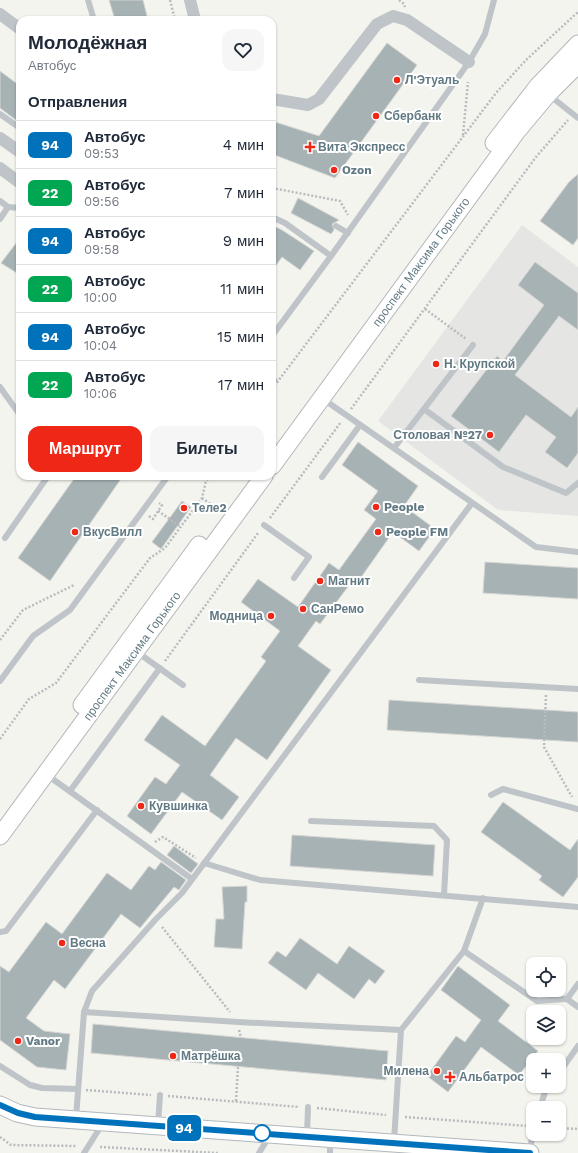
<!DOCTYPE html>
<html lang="ru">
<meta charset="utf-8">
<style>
:root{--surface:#fff;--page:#f6f6f7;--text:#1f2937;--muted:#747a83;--line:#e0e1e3;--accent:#ee2716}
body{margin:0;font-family:"Work Sans",sans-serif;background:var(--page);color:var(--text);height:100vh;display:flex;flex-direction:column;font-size:15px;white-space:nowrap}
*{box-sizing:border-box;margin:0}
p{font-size:13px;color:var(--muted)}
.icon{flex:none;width:22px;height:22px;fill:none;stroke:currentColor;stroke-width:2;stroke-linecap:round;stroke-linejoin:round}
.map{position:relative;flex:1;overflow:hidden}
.drawer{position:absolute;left:16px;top:16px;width:260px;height:464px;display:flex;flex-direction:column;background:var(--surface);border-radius:12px;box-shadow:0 1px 3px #0004}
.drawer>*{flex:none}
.badge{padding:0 8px;border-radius:6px;font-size:14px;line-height:26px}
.controls{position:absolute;left:526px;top:957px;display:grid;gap:8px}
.controls a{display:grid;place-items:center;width:40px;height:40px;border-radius:8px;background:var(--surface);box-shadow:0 1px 3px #0004;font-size:20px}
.map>.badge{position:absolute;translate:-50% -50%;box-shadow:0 0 0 2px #fff}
h2{padding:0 12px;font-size:15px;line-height:36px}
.round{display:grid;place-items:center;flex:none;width:42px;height:42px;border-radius:12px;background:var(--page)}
.overview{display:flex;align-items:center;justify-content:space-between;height:68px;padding:0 12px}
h1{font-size:19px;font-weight:700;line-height:30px}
.primary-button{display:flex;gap:8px;margin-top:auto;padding:8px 12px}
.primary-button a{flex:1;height:46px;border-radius:12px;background:var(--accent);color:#fff;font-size:16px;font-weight:700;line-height:46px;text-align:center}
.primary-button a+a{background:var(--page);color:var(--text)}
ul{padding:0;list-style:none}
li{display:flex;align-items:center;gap:12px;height:48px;padding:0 12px;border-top:1px solid var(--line)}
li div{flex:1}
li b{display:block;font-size:15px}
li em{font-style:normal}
li .badge{min-width:44px;font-weight:700;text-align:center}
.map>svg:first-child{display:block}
.built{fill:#e5e5e3}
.building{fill:#a7b2b5;stroke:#d5d5d3}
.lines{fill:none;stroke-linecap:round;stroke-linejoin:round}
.secondary-casing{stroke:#b1b8bb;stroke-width:19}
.path{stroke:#b8bcbe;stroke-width:2.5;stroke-dasharray:2 2;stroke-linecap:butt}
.lane{stroke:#bec4c7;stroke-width:6}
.street{stroke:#bec4c7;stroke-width:12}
.secondary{stroke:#fff;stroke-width:17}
.line-casing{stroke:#fff;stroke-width:9}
.line{stroke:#0072bc;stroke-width:6}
.poi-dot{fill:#ee2716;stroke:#fff;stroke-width:1.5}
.stop-dot{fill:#fff;stroke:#0072bc;stroke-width:2}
.labels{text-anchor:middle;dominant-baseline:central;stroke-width:4;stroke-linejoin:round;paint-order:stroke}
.poi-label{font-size:12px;font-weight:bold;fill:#617983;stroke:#fff;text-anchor:start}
.street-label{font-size:12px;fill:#617983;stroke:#fff}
</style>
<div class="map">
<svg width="578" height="1153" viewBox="0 0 578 1153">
<rect width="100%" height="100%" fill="#f4f4ef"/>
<path class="built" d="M522,225l56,42v249l-80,-6 -120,-89z"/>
<g class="building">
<path d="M109,0h34l5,20h-33z"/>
<path d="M387,43l30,22 -82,113 -63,-24v-33l47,15z"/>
<path d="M0,71l20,15v37l-20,-15z"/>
<path d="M578,174v64l-5,7 -33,-24 29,-39z"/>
<path d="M298,198l41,22 -7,4 2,6 -3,4 -40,-21z"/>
<path d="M272,225l10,5 32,21 -14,19 -18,-13 -10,14z"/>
<path d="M20,238v37l-19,-12z"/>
<path d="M535,262l43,31v37l-19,-14 -44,59 56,42 7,-10v46l-11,15 -22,-16 11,-15 -30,-22 -27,37 -48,-36 46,-60 6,5 41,-56 -26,-20z"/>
<path d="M358,442l60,44 -14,20 31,23 -16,22 -26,-19 -36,51 -4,-3 -33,44 -4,-3 -18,25 33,24 -64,90 -31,-22 -26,37 29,22 -17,23 -40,-28 -31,42 -24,-18 28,-39 11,7 14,-19 -36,-25 18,-25 43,31 61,-85 -5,-4 19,-26 -39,-29 17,-23 40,28 31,-44 10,7 37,-51 -12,-9 14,-19 -36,-26z"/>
<path d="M76,476h47l-73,105 -32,-23z"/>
<path d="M182,501l9,6 -30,42 -9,-7z"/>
<path d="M485,562l93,6v31l-95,-6z"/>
<path d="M389,700l189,12v30l-191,-12z"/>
<path d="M503,802l67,48 8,-11v38l-15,20 -24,-17 3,-4 -61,-44z"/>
<path d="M292,835l143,10 -2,31 -143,-10z"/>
<path d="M174,846l24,18 -7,9 -24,-18z"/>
<path d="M161,862l25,18 -7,10 -5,-3 -34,41 -19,-14 -56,75 -11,-9 -28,38 18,13 26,3 -4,36 -29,-3 -37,-27v-74l9,6 37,-50 16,12 45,-61 24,17 18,-24 6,4z"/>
<path d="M247,886v16h-2l-3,47 -28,-2 2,-28h8l-2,-32z"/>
<path d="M300,938l37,26 12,-18 36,25 -10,13 -6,-5 -15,20 -36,-26 -12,17 -38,-27 9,-12 9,6z"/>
<path d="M458,966l52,39 -12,16 40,30 -19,24 -38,-28 -33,45 -21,-16 29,-40 9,6 16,-22 -40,-30z"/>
<path d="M93,1024l295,27 -2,29 -295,-27z"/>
</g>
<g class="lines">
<g class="secondary-casing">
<g id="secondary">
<path d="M494,143l44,-57 40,-42"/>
<path d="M272,466l245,-335 31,-37 30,-30"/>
<path d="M82,705l117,-160"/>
<path d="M0,836l264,-360"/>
<path d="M0,1105l17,8 18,4 495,36"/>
</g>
</g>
<g class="path">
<path d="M170,0l5,20"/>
<path d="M399,0l5,4 1,3"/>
<path d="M463,135l5,-53"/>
<path d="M272,188l68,13 8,14"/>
<path d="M425,309l41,30"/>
<path d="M272,361l3,2 -3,5"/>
<path d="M272,377l6,4"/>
<path d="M272,389l224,-296 30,-33 52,-48"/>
<path d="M351,409l185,-252 32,-37"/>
<path d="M202,498l18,13"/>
<path d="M158,511l23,16"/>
<path d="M149,516l4,3 9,-14 -3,-2"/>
<path d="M270,518l71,-96"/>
<path d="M0,640l23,-30 51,-25"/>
<path d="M165,661l93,-128"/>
<path d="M546,695l-2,52 28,50"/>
<path d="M0,739l29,-40 27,-16 94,-125 15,-10 37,-50 4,-17 4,-5"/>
<path d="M155,842l8,-5 33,21"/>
<path d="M162,927l68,85"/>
<path d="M239,1030l2,8"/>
<path d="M86,1090l65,5"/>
<path d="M168,1096l131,11"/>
<path d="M236,1101l2,-34"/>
<path d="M317,1108l69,7"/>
<path d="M405,1117l123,9"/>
<path d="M559,1128l19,1"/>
<path d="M0,1137l11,8 66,1"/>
<path d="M100,1147l118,6"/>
</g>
<g class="lane">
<path d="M88,0l6,20"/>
<path d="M549,95l29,23"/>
<path d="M0,114l20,14"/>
<path d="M0,201l8,6"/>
<path d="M272,217l13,6 46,33"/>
<path d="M0,219l8,-12 12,1"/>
<path d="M336,226l12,7"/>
<path d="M272,336l59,-80 138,-194 16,-28 9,-34"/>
<path d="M0,387l20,28"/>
<path d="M323,399l213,148 42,5"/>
<path d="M424,409l79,58 63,26 12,-10"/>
<path d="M394,448l79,-103"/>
<path d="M322,477l38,-52"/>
<path d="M264,525l45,32 -15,21"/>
<path d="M5,538l43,-62"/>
<path d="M137,652l46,33"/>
<path d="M419,680l159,9"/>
<path d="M0,681l33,-45 37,-26 98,-134"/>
<path d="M47,775l145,104"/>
<path d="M70,791l90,-123"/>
<path d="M491,795l12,-6 75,20"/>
<path d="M311,821l123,5 13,14 -3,55"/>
<path d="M204,863l56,17 318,27"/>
<path d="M0,932l6,-1 91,-121"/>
<path d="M464,951l73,50 30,-2"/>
<path d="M578,984l-11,15 11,8"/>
<path d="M84,1012l154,10 163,8"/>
<path d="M0,1066l30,19 12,3 36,1"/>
<path d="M559,1073l19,-27"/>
<path d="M540,1108l5,-16 4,-6"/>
<path d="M76,1118l8,-106 8,-21 64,-72 26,-26 290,-390"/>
<path d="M158,1125l2,-30"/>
<path d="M307,1136l1,-29"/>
<path d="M330,1139v14"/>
<path d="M394,1141l7,-111 63,-79 19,-53"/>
<path d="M529,1152l4,-18"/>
<path d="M84,1153l19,-30"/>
<path d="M259,1153l11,-18"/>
</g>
<g class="street">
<path d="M190,0l5,20"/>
<path d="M0,14l20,15"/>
<path d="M272,99l36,6 11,-6 58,-75 16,-8 14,4 62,42"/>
<path d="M0,138l20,14"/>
<path d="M0,168l20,15"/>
</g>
<use href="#secondary" class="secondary"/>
</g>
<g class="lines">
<g class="line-casing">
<path id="line" d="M0,1105l18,8 17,4 495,36"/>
</g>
<use href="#line" class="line"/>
</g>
<g class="poi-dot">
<circle cx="397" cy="80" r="4"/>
<circle cx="376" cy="116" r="4"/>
<path d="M308 141h4v4h4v4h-4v4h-4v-4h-4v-4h4z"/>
<circle cx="334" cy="170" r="4"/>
<circle cx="436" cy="364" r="4"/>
<circle cx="490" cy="435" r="4"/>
<circle cx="376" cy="507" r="4"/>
<circle cx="184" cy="508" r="4"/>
<circle cx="75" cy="532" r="4"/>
<circle cx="378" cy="532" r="4"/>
<circle cx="320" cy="581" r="4"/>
<circle cx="303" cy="609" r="4"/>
<circle cx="271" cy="616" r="4"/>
<circle cx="141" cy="806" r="4"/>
<circle cx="62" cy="943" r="4"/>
<circle cx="18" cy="1041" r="4"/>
<circle cx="173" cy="1056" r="4"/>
<circle cx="437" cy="1071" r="4"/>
<path d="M448 1071h4v4h4v4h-4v4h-4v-4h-4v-4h4z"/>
</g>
<circle class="stop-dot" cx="262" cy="1133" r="8"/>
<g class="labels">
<g class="poi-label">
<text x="405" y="80">Л'Этуаль</text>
<text x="384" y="116">Сбербанк</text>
<text x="318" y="147">Вита Экспресс</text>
<text x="342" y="170">Ozon</text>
<text x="444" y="364">Н. Крупской</text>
<text x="482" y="435" text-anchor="end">Столовая №27</text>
<text x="384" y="507">People</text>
<text x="192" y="508">Теле2</text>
<text x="83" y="532">ВкусВилл</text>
<text x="386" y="532">People FM</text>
<text x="328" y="581">Магнит</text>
<text x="311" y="609">СанРемо</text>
<text x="263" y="616" text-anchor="end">Модница</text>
<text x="149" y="806">Кувшинка</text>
<text x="70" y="943">Весна</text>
<text x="26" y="1041">Vanor</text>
<text x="181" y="1056">Матрёшка</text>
<text x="429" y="1071" text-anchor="end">Милена</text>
<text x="459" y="1077">Альбатрос</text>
</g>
<g class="street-label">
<text transform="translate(421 262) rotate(-54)">проспект Максима Горького</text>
<text transform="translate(132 656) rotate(-54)">проспект Максима Горького</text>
</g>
</g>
</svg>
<div class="controls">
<a><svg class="icon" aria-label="locate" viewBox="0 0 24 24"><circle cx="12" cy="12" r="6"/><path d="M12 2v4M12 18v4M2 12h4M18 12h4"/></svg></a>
<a><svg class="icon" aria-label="layers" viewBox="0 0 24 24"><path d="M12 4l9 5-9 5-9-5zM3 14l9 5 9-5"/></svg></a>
<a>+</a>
<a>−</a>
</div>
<b class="badge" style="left:184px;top:1128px;background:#0072bc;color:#fff">94</b>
<section class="drawer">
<div class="overview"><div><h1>Молодёжная</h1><p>Автобус</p></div><a class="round"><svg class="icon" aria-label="heart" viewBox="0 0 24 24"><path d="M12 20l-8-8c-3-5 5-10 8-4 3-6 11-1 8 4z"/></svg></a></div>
<h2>Отправления</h2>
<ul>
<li><span class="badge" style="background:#0072bc;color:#fff">94</span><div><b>Автобус</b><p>09:53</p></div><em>4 мин</em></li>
<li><span class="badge" style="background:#00a651;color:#fff">22</span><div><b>Автобус</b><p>09:56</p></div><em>7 мин</em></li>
<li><span class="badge" style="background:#0072bc;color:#fff">94</span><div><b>Автобус</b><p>09:58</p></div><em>9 мин</em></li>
<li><span class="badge" style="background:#00a651;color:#fff">22</span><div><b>Автобус</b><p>10:00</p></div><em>11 мин</em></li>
<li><span class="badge" style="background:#0072bc;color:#fff">94</span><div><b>Автобус</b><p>10:04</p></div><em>15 мин</em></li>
<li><span class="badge" style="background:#00a651;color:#fff">22</span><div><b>Автобус</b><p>10:06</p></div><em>17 мин</em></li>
</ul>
<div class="primary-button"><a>Маршрут</a><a>Билеты</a></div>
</section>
</div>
